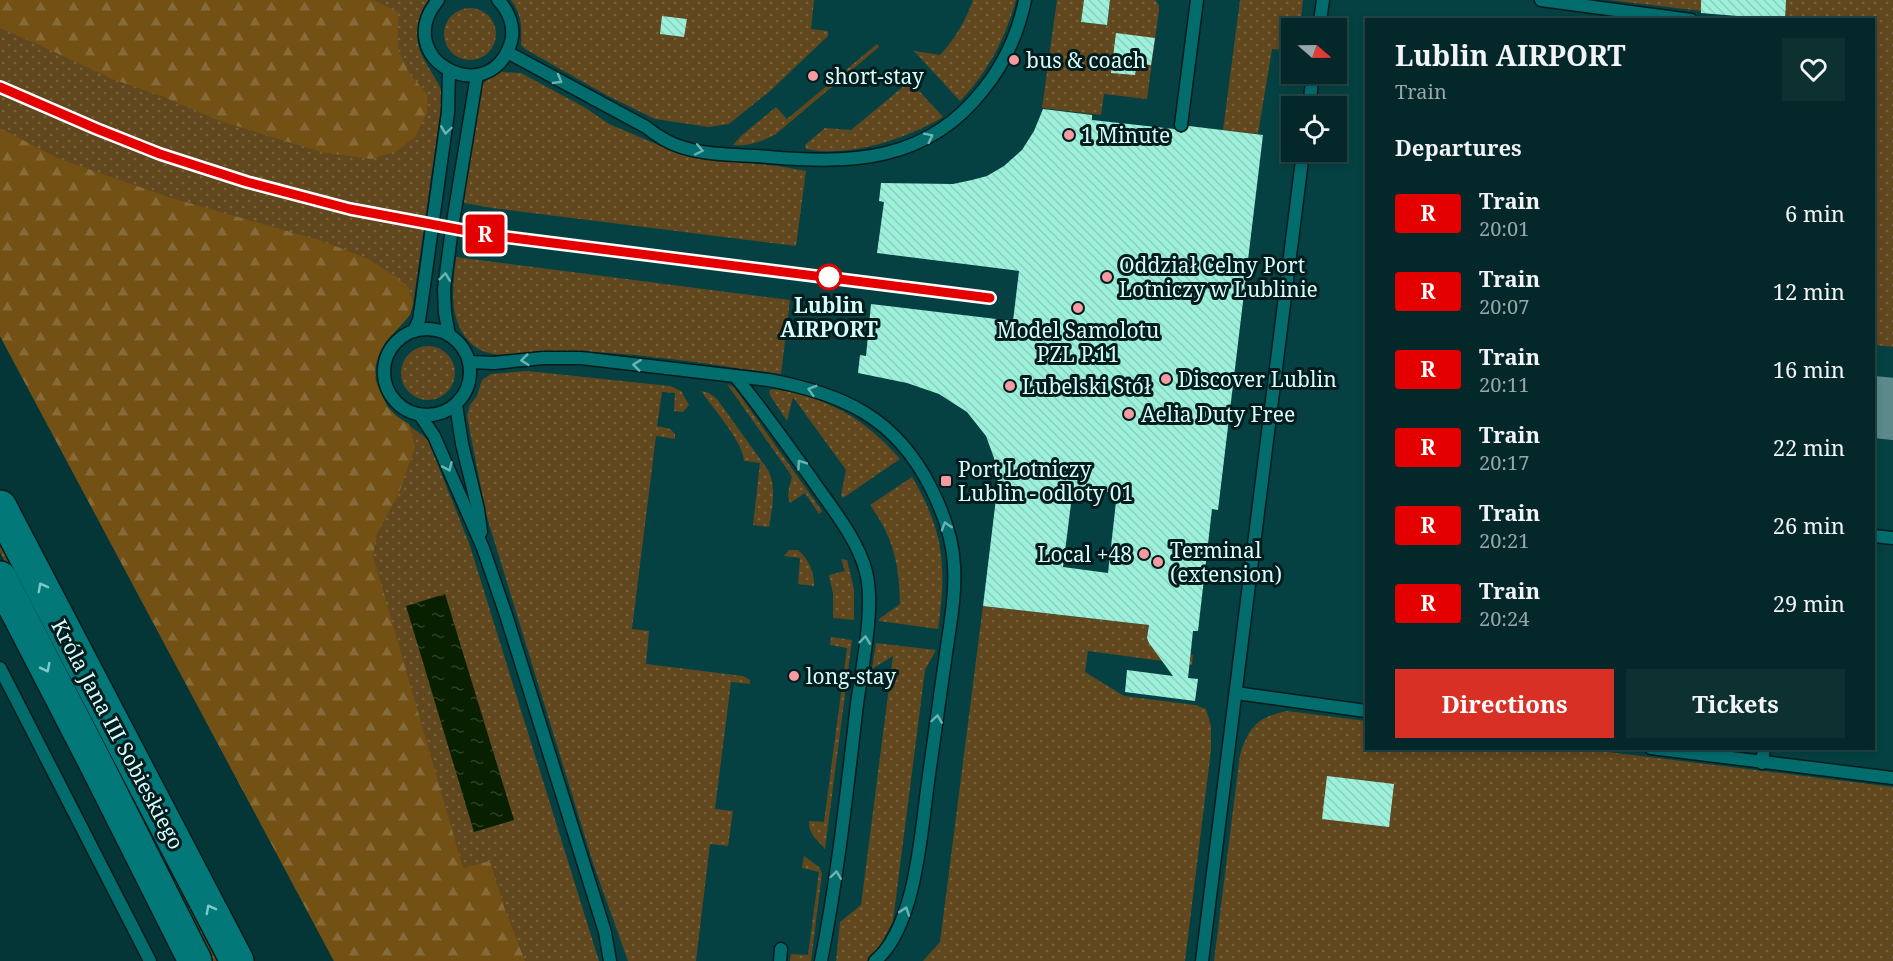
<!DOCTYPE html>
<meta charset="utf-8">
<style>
:root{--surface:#042829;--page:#0d3031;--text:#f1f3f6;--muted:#97a6a8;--line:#254446;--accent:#d93025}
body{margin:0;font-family:"Noto Serif",serif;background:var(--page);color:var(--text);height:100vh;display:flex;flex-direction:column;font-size:22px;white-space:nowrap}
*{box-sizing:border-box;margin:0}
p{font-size:20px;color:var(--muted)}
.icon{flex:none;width:33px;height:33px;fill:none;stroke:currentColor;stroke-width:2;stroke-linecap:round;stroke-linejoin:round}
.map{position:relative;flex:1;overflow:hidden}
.sheet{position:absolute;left:1365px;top:18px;width:510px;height:732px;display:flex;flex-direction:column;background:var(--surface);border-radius:0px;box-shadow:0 3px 9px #0003,0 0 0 2px var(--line)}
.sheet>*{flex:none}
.badge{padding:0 12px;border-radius:4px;font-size:21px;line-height:39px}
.needle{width:39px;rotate:110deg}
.controls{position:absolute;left:1281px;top:18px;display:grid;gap:12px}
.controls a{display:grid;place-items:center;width:66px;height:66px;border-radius:0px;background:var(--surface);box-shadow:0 3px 9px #0003,0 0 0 2px var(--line);font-size:30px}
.map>.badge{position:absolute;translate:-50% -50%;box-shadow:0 0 0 3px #fff}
h2{padding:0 30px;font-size:22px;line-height:54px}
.round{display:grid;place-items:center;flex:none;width:63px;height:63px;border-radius:0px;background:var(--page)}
.summary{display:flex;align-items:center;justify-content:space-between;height:102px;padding:0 30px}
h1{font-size:28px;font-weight:700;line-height:45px}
.primary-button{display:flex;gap:12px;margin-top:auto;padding:12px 30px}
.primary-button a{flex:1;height:69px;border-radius:0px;background:var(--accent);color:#fff;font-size:24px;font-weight:700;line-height:69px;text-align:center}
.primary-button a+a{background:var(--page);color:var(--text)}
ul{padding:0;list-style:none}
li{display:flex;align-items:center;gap:18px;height:78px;padding:0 30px}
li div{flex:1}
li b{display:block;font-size:22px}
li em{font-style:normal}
li .badge{min-width:66px;font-weight:700;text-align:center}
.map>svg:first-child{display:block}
.built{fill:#054142;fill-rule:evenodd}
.grass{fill:url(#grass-dots)}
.forest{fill:url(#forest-firs)}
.water{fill:url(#water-ripples)}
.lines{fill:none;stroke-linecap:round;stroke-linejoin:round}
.taxiway{stroke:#5c8a8a;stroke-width:62}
.building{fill:url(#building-back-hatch);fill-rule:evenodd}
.lane-casing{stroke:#021b1c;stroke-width:15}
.secondary-casing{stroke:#021b1c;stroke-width:36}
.lane{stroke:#036c6d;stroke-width:12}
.secondary{stroke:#027879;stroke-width:33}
.rail{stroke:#b4dedd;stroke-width:4.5;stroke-dasharray:9 4.5;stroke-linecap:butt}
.oneway{stroke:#6cb4b4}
.oneway2{stroke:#81c8c8}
.line-casing{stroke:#fff;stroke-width:14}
.line{stroke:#e50000;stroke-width:9}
.poi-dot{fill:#f49aa0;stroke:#021b1c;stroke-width:2}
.stop-dot{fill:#fff;stroke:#e50000;stroke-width:3}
.labels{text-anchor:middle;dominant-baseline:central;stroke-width:6;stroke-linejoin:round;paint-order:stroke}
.poi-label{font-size:21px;fill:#d5fdfc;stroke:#021b1c;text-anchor:start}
.stop-label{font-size:21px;font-weight:bold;fill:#d5fdfc;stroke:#021b1c}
.street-label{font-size:21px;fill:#d5fdfc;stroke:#021b1c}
</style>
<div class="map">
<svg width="1893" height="961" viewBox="0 0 1893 961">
<defs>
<pattern id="grass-dots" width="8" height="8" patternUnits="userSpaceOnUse" patternTransform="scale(1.5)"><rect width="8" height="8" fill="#61471e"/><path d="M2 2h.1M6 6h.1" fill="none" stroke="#776240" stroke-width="1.8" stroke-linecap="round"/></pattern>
<pattern id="forest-firs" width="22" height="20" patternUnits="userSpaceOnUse" patternTransform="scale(1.5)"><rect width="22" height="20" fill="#735014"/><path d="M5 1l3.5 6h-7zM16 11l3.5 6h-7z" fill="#866a37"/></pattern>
<pattern id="water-ripples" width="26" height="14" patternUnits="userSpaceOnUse" patternTransform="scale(1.5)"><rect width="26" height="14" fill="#082000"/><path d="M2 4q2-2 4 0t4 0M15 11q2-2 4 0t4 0" fill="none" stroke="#2b4126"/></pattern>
<pattern id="building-back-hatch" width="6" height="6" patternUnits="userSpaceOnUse" patternTransform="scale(1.5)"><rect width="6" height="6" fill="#9df1db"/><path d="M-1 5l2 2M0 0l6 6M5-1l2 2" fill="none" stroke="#8ad0be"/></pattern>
</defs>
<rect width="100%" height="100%" fill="#053637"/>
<path class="built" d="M0,0h1893v961h-1559l-334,-625zM1366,20h508v728h-508zM1292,28h44v46h-44zM1292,106h44v46h-44z"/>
<g class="grass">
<path d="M0,0h429c-6,6 -8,13 -10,21 -8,33 13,45 24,73l-30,210c-4,18 -17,24 -27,38 -18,23 -12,58 12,75 10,8 20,14 30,23l41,103 130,418h-265l-334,-625z"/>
<path d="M511,0h303l-3,29 17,2v5l-58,55 -41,33 -20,3 -54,-8 -47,-23 -83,-47 -4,-4c1,-17 1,-30 -10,-45z"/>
<path d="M973,0h43c-11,39 -28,72 -56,101l-46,-50 26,4c15,-16 26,-35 33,-55z"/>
<path d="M1057,0h27l-3,22 26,3 3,-25h45l4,5v5l-12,89 -43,-5 -3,21 -59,-7z"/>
<path d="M1240,0h63l-3,28h-8l-1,12h-7l-1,10 -11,-1 -14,85 -35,-4z"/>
<path d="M1609,0h284v347l-19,-2v-325l-105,-1z"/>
<circle cx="470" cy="34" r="26"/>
<path d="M877,44l2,3 -103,87c-13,7 -28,13 -43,11l8,-9 35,-29 11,12z"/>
<path d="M501,72l20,1 63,34 25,17 59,25 29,8 81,9 28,5 -10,75 -304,-38 -28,-5 9,-84 8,-33 10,-10z"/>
<path d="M910,81l33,36c-37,22 -94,41 -137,32l-1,-4 20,-17 26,2z"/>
<path d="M456,257l334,43 -9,74c-77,-10 -153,-24 -231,-23 -24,0 -55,11 -76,-5 -27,-23 -21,-58 -18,-89z"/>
<circle cx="428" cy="373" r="27"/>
<path d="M527,371l143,15 11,5 8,14 -6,7 -9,-1 1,-18 -13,-1 -5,34 13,3 5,5v5l-19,-3 -24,193 17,2 -3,33 97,12 7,4v4l-19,-2 -16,127 18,2 -5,35 -18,-2 -14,117h-68l-35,-98 -107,-349 -19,-98 3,-11 7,-9 5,-16 9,-6z"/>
<path d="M727,384l7,3 88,124 -3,3 -14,-21 -15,10c-4,-9 0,-17 2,-26l-3,-5z"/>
<path d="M772,389c52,6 94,30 128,70l-57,39 -2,-3 5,-25 -53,-73 -6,24 -17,-26 -1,-4z"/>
<path d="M701,391l8,2 8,6 51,71c9,18 4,38 1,57l-16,-2 7,-62 -16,-2c0,-18 -32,-54 -43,-70z"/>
<path d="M912,477c32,54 35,90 26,152l-59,-8v-2l21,-15c-1,-39 -6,-66 -30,-99z"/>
<path d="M0,527l220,434h-9l-211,-409z"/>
<path d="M789,550h9c10,8 17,23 16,36l-16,-2 2,-26 -16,-2z"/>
<path d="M841,559l6,1 7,29v31l-21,-2v-25l-4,-18 16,-4z"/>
<path d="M983,606l166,19 -2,14 13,12 33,4 -1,10 -104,-14 -3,21 39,24 71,9 11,4 5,17v24l-26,211h-262l17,-19z"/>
<path d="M831,637l21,3 -27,209c-8,-9 -17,-16 -16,-28l15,1 23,-174 -17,-3z"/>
<path d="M876,643l60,7 -11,20 -32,251 -16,31 -10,9h-31l4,-39 21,-17 32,-249 -21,13z"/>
<path d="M1287,711l79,10v27l218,1 309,38v174h-679l26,-206c9,-28 17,-38 47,-44z"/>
<path d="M804,856l15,11 3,6 -11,88h-21l1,-7 17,1 11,-83 -17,-4z"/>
</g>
<g class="forest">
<path d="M0,0h373l25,12v38l11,23 18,21v18l-11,24 -19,15 -26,8 -50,-7 -101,-31 -56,-24 -52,-18 -77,-36 -35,-15z"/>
<path d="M0,128l57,30 111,39 151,43 47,18 28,17 14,12 5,17 -3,11 -24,26 -6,11 -5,14v13l12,27 10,11 12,7 6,23 -16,46 -22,41 -4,22 90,312 27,-7 14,46 21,54h-191l-334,-625z"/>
</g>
<path class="water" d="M445,594l69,226 -40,12 -68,-226z"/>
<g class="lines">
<path class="taxiway" d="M1874,407l19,2"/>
</g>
<g class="building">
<path d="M1084,0h26l-3,25 -26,-3z"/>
<path d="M1701,0h85l-1,20 -84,-7z"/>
<path d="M662,16l25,3 -3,18 -24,-3z"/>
<path d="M1116,33l39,5 -4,27 -14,-1 -2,11 -24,-2z"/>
<path d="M1043,109l49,6v5l82,9 7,4 6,-3 2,-4 74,9 -45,375 -6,-1 -14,122h-5l-5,47 10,1 -3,22 -70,-9 2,-22 46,6 -24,-33 -2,-5 2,-13 -166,-19 15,-124 -4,-24 -8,-22 -19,-24 -28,-18 -32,-11 -49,-10 2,-18 6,1 5,-52 142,17 6,-50 -142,-18 7,-51 -5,-1 2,-18 72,1 19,-4 15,-4 17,-10 18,-16 12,-19zM1073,488l44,5 -9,80 -45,-6z"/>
<path d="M1327,776l67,8 -5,43 -67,-8z"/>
</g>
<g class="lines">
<g class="lane-casing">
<g id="lane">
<path d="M438,0c-49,59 52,112 73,42 4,-15 -2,-31 -13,-42"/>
<path d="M1541,0l150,20"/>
<path d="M1319,28l4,-28"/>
<path d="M507,52l139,75c6,5 12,9 19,13 31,17 69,14 103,17 84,7 159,5 215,-67 22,-27 35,-56 42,-90"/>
<path d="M1309,106l4,-32"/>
<path d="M1181,125l16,-125"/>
<circle cx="427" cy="372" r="43"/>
<path d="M414,331l5,-11 2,-13 27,-195 1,-41"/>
<path d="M449,335l-4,-22 -1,-24 8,-61 25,-153"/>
<path d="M469,362l25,1 49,-5h38l188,22c75,14 127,38 162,108 12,24 22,51 23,78 2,31 -5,64 -9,95 -6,40 -11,80 -17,121 -7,50 -12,145 -53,179"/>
<path d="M735,376c27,33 51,67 76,102 19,28 47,61 55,94 9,34 -4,96 -9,132 -10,86 -19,172 -36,257"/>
<path d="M456,405l6,39 16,65 3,23"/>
<path d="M420,415l14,21 49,112 23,67 99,317 5,29"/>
<path d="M1874,536l19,2"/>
<path d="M0,668l150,293"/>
<path d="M1236,693l130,18"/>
<path d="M1651,748l242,30"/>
<path d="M1762,763l2,-15"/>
<path d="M780,961l1,-12"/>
<path d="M1202,961l101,-809"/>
</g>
</g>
<g class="secondary-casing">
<g id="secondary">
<path d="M0,507l237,454"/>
<path d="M0,578l93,180 102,203"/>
</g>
</g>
<use href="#lane" class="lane"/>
<use href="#secondary" class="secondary"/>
<path class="rail" d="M0,87l97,42 99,37 51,16 103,27 139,26 501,63"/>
</g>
<defs><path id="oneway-chevron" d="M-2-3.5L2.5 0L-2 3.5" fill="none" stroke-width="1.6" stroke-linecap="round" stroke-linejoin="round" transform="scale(1.5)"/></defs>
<g class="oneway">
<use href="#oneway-chevron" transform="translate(558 80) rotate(30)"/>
<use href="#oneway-chevron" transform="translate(446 130) rotate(98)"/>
<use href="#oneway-chevron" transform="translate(929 137) rotate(-26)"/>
<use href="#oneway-chevron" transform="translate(699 150) rotate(12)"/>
<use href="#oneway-chevron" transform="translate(445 277) rotate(-83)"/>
<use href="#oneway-chevron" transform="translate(525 360) rotate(174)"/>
<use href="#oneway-chevron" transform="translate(637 365) rotate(-173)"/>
<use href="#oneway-chevron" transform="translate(812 390) rotate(-163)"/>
<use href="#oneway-chevron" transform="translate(801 464) rotate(-125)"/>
<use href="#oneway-chevron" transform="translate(448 467) rotate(66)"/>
<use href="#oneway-chevron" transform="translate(946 526) rotate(-107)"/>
<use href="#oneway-chevron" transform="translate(865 640) rotate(-83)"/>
<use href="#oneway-chevron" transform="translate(937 719) rotate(-82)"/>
<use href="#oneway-chevron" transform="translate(836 875) rotate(-82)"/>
<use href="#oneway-chevron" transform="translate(905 911) rotate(-71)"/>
</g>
<g class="oneway2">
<use href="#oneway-chevron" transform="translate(42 587) rotate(-118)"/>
<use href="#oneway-chevron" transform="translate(46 668) rotate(63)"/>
<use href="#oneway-chevron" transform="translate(210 909) rotate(-118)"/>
</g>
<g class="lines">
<g class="line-casing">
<path id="line" d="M0,87l97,42 63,25 87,28 103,27 139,26 501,63"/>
</g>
<use href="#line" class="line"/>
</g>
<g class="poi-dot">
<circle cx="1014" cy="60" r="6"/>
<circle cx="813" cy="76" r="6"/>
<circle cx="1069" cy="135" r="6"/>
<circle cx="1107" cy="277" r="6"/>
<circle cx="1078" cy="308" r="6"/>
<circle cx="1166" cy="379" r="6"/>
<circle cx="1010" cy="386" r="6"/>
<circle cx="1129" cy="414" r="6"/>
<rect x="940" y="475" width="12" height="12" rx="3"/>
<circle cx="1144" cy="554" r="6"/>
<circle cx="1158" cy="562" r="6"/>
<circle cx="794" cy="676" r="6"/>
</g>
<circle class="stop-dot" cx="829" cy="277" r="12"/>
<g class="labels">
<g class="poi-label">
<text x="1026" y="60">bus &amp; coach</text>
<text x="825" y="76">short-stay</text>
<text x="1081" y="135">1 Minute</text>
<text x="1119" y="265">Oddział Celny Port<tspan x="1119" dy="24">Lotniczy w Lublinie</tspan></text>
<text x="1078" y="330" text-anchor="middle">Model Samolotu<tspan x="1078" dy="24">PZL P.11</tspan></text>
<text x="1178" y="379">Discover Lublin</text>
<text x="1022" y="386">Lubelski Stół</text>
<text x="1141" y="414">Aelia Duty Free</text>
<text x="958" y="469">Port Lotniczy<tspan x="958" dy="24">Lublin - odloty 01</tspan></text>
<text x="1170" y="550">Terminal<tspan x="1170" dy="24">(extension)</tspan></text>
<text x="1132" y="554" text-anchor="end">Local +48</text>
<text x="806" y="676">long-stay</text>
</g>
<g class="stop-label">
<text x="829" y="305">Lublin<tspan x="829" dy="24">AIRPORT</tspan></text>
</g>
<g class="street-label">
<text transform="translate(118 734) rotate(62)">Króla Jana III Sobieskiego</text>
</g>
</g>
</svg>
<div class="controls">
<a><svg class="needle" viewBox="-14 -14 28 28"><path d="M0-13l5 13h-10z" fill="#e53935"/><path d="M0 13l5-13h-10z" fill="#97a6a8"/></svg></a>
<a><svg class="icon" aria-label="locate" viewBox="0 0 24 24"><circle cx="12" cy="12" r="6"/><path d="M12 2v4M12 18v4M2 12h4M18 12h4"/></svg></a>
</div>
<b class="badge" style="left:485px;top:234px;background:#e50000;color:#fff">R</b>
<section class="sheet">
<div class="summary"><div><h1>Lublin AIRPORT</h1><p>Train</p></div><a class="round"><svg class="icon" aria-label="heart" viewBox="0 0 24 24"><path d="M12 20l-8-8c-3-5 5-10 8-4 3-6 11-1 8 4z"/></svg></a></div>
<h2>Departures</h2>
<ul>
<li><span class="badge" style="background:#e50000;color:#fff">R</span><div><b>Train</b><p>20:01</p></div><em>6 min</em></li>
<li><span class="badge" style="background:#e50000;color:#fff">R</span><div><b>Train</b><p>20:07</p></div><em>12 min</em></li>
<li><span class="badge" style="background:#e50000;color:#fff">R</span><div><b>Train</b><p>20:11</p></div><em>16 min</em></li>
<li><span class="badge" style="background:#e50000;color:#fff">R</span><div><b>Train</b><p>20:17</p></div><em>22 min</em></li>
<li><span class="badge" style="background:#e50000;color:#fff">R</span><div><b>Train</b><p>20:21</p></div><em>26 min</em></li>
<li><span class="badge" style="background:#e50000;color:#fff">R</span><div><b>Train</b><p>20:24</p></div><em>29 min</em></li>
</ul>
<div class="primary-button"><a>Directions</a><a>Tickets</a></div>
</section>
</div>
